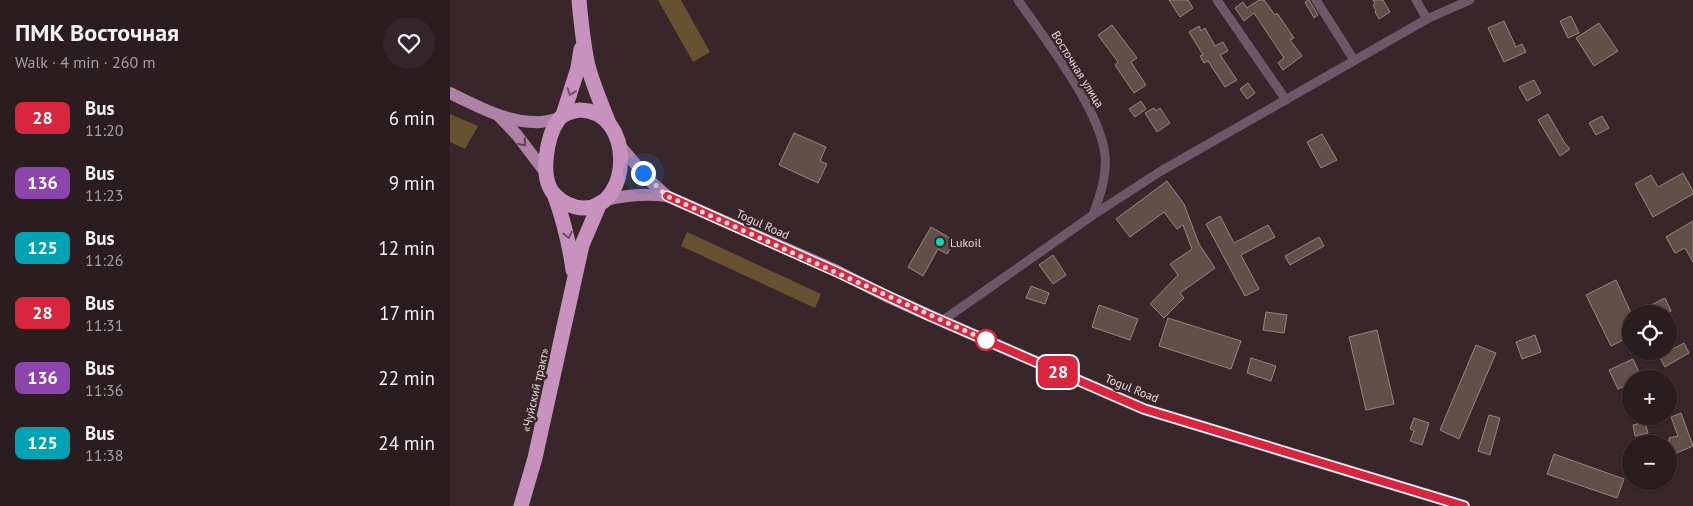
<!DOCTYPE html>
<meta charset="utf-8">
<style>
:root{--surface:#2b1c20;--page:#332529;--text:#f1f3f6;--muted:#a6a1a5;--line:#473a3e}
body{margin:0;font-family:"PT Sans",sans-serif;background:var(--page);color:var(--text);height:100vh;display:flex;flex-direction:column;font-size:19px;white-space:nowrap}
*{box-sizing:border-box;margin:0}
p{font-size:16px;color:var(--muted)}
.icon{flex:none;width:28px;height:28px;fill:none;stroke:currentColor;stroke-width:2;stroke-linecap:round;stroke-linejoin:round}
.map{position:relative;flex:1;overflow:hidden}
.panel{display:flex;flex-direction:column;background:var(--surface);width:450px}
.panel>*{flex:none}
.badge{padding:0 10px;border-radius:8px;font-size:18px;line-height:32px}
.buttons{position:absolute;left:1172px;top:305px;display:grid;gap:10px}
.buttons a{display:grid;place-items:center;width:55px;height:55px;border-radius:50%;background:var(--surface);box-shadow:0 1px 4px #0004,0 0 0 1px var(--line);font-size:25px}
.you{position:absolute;width:25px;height:25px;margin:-12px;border:4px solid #fff;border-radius:50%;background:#1a73e8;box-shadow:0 0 0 8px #1a73e833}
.map>.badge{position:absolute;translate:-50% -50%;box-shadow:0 0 0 2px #fff}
.round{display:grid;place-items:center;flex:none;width:52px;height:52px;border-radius:26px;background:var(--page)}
.head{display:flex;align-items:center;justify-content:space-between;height:85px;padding:0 15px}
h1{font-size:24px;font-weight:800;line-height:38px}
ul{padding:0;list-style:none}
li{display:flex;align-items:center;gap:15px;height:65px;padding:0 15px}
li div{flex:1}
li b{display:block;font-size:19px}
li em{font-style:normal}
li .badge{min-width:55px;font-weight:700;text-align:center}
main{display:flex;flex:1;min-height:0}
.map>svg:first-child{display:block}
.green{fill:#685131}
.building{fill:#624f48;stroke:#9a847d}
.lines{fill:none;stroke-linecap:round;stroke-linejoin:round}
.street{stroke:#6d5869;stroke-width:9}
.primary{stroke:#ae82a6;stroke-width:12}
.highway{stroke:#c792be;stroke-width:15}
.oneway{stroke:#725165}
.oneway2{stroke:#5c424f}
.line-casing{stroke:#fff;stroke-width:11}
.line{stroke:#d7263d;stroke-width:8}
.walk{stroke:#e5d8da;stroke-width:5;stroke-dasharray:0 9}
.poi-dot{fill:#0ed5b4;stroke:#39262a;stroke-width:2}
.stop-dot{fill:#fff;stroke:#d7263d;stroke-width:2.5}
.labels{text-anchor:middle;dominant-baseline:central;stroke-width:5;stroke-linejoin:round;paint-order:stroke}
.street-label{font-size:12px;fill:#e5d8da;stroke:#39262a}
.poi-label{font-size:12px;fill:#e5d8da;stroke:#39262a;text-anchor:start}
</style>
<main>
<section class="panel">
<div class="head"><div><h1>ПМК Восточная</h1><p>Walk · 4 min · 260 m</p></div><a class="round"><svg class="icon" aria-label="heart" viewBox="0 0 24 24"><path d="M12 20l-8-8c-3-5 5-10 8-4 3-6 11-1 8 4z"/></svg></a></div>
<ul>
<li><span class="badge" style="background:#d7263d;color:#fff">28</span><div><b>Bus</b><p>11:20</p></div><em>6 min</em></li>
<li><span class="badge" style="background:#8e44ad;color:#fff">136</span><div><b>Bus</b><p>11:23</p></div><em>9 min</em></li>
<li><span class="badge" style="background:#00a3b4;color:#fff">125</span><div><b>Bus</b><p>11:26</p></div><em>12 min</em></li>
<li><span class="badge" style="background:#d7263d;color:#fff">28</span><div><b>Bus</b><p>11:31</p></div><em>17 min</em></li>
<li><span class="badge" style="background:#8e44ad;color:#fff">136</span><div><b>Bus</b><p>11:36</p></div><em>22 min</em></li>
<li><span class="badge" style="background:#00a3b4;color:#fff">125</span><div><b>Bus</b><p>11:38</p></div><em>24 min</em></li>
</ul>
</section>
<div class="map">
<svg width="1243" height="506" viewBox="0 0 1243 506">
<rect width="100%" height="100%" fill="#39262a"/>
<g class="green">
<path d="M208,0h23l29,52 -17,10z"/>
<path d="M0,114l28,12 -13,23 -15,-7z"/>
<path d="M237,232l134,62 -6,14 -134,-62z"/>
</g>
<g class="building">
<path d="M719,0h19l5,8 -13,9z"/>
<path d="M809,0h5l11,15 2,-2 17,25 -4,2 12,16 -19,14 -5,-7 6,-5 -30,-45 -10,8 -9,-13 8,-6 4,6z"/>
<path d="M859,0l9,15 -4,3 -9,-16z"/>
<path d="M923,0h10l7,12 -11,7 -4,-7 1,-1 -3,-6 2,-1z"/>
<path d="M1121,16l8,17 -11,5 -8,-17z"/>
<path d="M1054,21l12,26 6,-3 4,8 -22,10 -16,-34z"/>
<path d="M1149,23l19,28 -24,15 -18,-28z"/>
<path d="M662,25l25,33 -6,4 15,23 -12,8 -19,-28 3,-3 -20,-27z"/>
<path d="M749,26l2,5 4,-3 10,18 8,-4 5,9 -8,4 17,25 -12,7 -17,-26 -4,2 -4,-7 3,-1 -14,-23z"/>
<path d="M1084,80l7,13 -14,8 -8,-14z"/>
<path d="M798,83l7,10 -8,6 -7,-10z"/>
<path d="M691,101l5,8 -11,8 -6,-8z"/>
<path d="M704,108l2,3 4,-3 10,15 -13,9 -12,-19z"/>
<path d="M1098,114l16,28 6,7 -10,7 -22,-36z"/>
<path d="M1152,116l7,12 -13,7 -7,-12z"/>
<path d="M344,133l32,14 -6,14 7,3 -9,19 -39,-18z"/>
<path d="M872,134l15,26 -16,8 -14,-26z"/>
<path d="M1233,173l10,18v3l-40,23 -18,-33 16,-9 7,12z"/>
<path d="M717,181l17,23 15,40 16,24 -35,25 4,5 -20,20 -14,-14 28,-29 -8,-11 22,-15 -9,-24 -6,4 -13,-17 -34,25 -14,-18z"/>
<path d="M770,216l14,27 34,-18 7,12 -34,18 18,34 -14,7 -39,-72z"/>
<path d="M1243,221v41l-8,-14 -10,5 -9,-16z"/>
<path d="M481,227l24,14 -8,13 -9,-5 -15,27 -15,-9z"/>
<path d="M869,237l5,9 -34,19 -5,-9z"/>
<path d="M603,255l13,20 -13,9 -14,-19z"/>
<path d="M1166,280l15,33v23l-20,10 -25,-51z"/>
<path d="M581,286l18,7 -4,11 -19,-6z"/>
<path d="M1215,298l6,13 -5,3h-8l-5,-10z"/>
<path d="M649,305l39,14 -8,21 -38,-13z"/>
<path d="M816,312l21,3 -3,18 -21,-3z"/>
<path d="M718,318l73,23 -10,28 -72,-23z"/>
<path d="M927,330l17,74 -28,6 -17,-73z"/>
<path d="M1085,335l6,17 -19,7 -6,-17z"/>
<path d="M1234,343l5,10 -24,14 -9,-16h13z"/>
<path d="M1026,345l20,8 -37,86 -19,-9z"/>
<path d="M801,358l25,8 -5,15 -24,-8z"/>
<path d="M1183,359l9,20h-11v4l-13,6 -9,-19z"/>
<path d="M1231,413l12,33 -14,6 -10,2v-16l9,-2 -7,-19z"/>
<path d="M1039,415l11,3 -10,37 -12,-4z"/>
<path d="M964,418l15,5 -7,22 -12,-4 4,-10 -4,-2z"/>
<path d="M1195,422l3,11 -13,3 -2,-11z"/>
<path d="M1104,454l70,25 -7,19 -70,-24z"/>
</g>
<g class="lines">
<g class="street">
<path d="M568,0c27,39 82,109 87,155 2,21 -5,41 -12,60"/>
<path d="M767,0l69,100"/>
<path d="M866,0l38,60"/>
<path d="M966,0l11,19"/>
<path d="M492,321l151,-106 68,-44 266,-152 43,-19"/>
</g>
<g class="primary">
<path d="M0,93c27,13 55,29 85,29 8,1 16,-2 24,-3"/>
<path d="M48,115l19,20 28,37"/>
<path d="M170,146l30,35 17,15 170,75 49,25 56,25 202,88 320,97"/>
<path d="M156,200c21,-5 39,-7 61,-4"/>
</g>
<g class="highway">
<path d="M129,0c2,22 4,44 9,66 5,19 13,37 20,55"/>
<path d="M130,110c55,1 52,98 4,98 -11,0 -23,-6 -30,-14 -15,-17 -7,-59 5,-75 5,-6 14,-8 21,-9z"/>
<path d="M113,115l15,-47 3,-19"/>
<path d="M104,194c10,27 15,47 19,76"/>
<path d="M71,506l14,-48 47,-213 18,-42"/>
</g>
</g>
<defs><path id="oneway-chevron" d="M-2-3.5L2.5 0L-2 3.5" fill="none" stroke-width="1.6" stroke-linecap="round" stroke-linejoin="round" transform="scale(1.25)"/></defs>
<g class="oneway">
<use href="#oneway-chevron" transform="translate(121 92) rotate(109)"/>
<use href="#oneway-chevron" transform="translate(118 235) rotate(78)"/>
</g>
<use class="oneway2" href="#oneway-chevron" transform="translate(73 143) rotate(50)"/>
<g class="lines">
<g class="line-casing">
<path id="line" d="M217,196l170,76 91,43 216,94 320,97"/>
</g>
<use href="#line" class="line"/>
<path class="walk" d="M193,173l24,23 323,146 -4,-2"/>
</g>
<circle class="poi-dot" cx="490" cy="242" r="5"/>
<circle class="stop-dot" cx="536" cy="340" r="10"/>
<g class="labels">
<g class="street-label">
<text transform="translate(628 69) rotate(58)">Восточная улица</text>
<text transform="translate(313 224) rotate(24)">Togul Road</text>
<text transform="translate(682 388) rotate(22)">Togul Road</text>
<text transform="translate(85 390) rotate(-77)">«Чуйский тракт»</text>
</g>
<g class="poi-label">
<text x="500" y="242">Lukoil</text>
</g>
</g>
</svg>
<div class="buttons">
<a><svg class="icon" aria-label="locate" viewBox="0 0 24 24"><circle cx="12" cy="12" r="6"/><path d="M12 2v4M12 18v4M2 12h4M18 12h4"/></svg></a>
<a>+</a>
<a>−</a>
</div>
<div class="you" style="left:193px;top:173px"></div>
<b class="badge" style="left:608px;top:372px;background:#d7263d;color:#fff">28</b>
</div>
</main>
